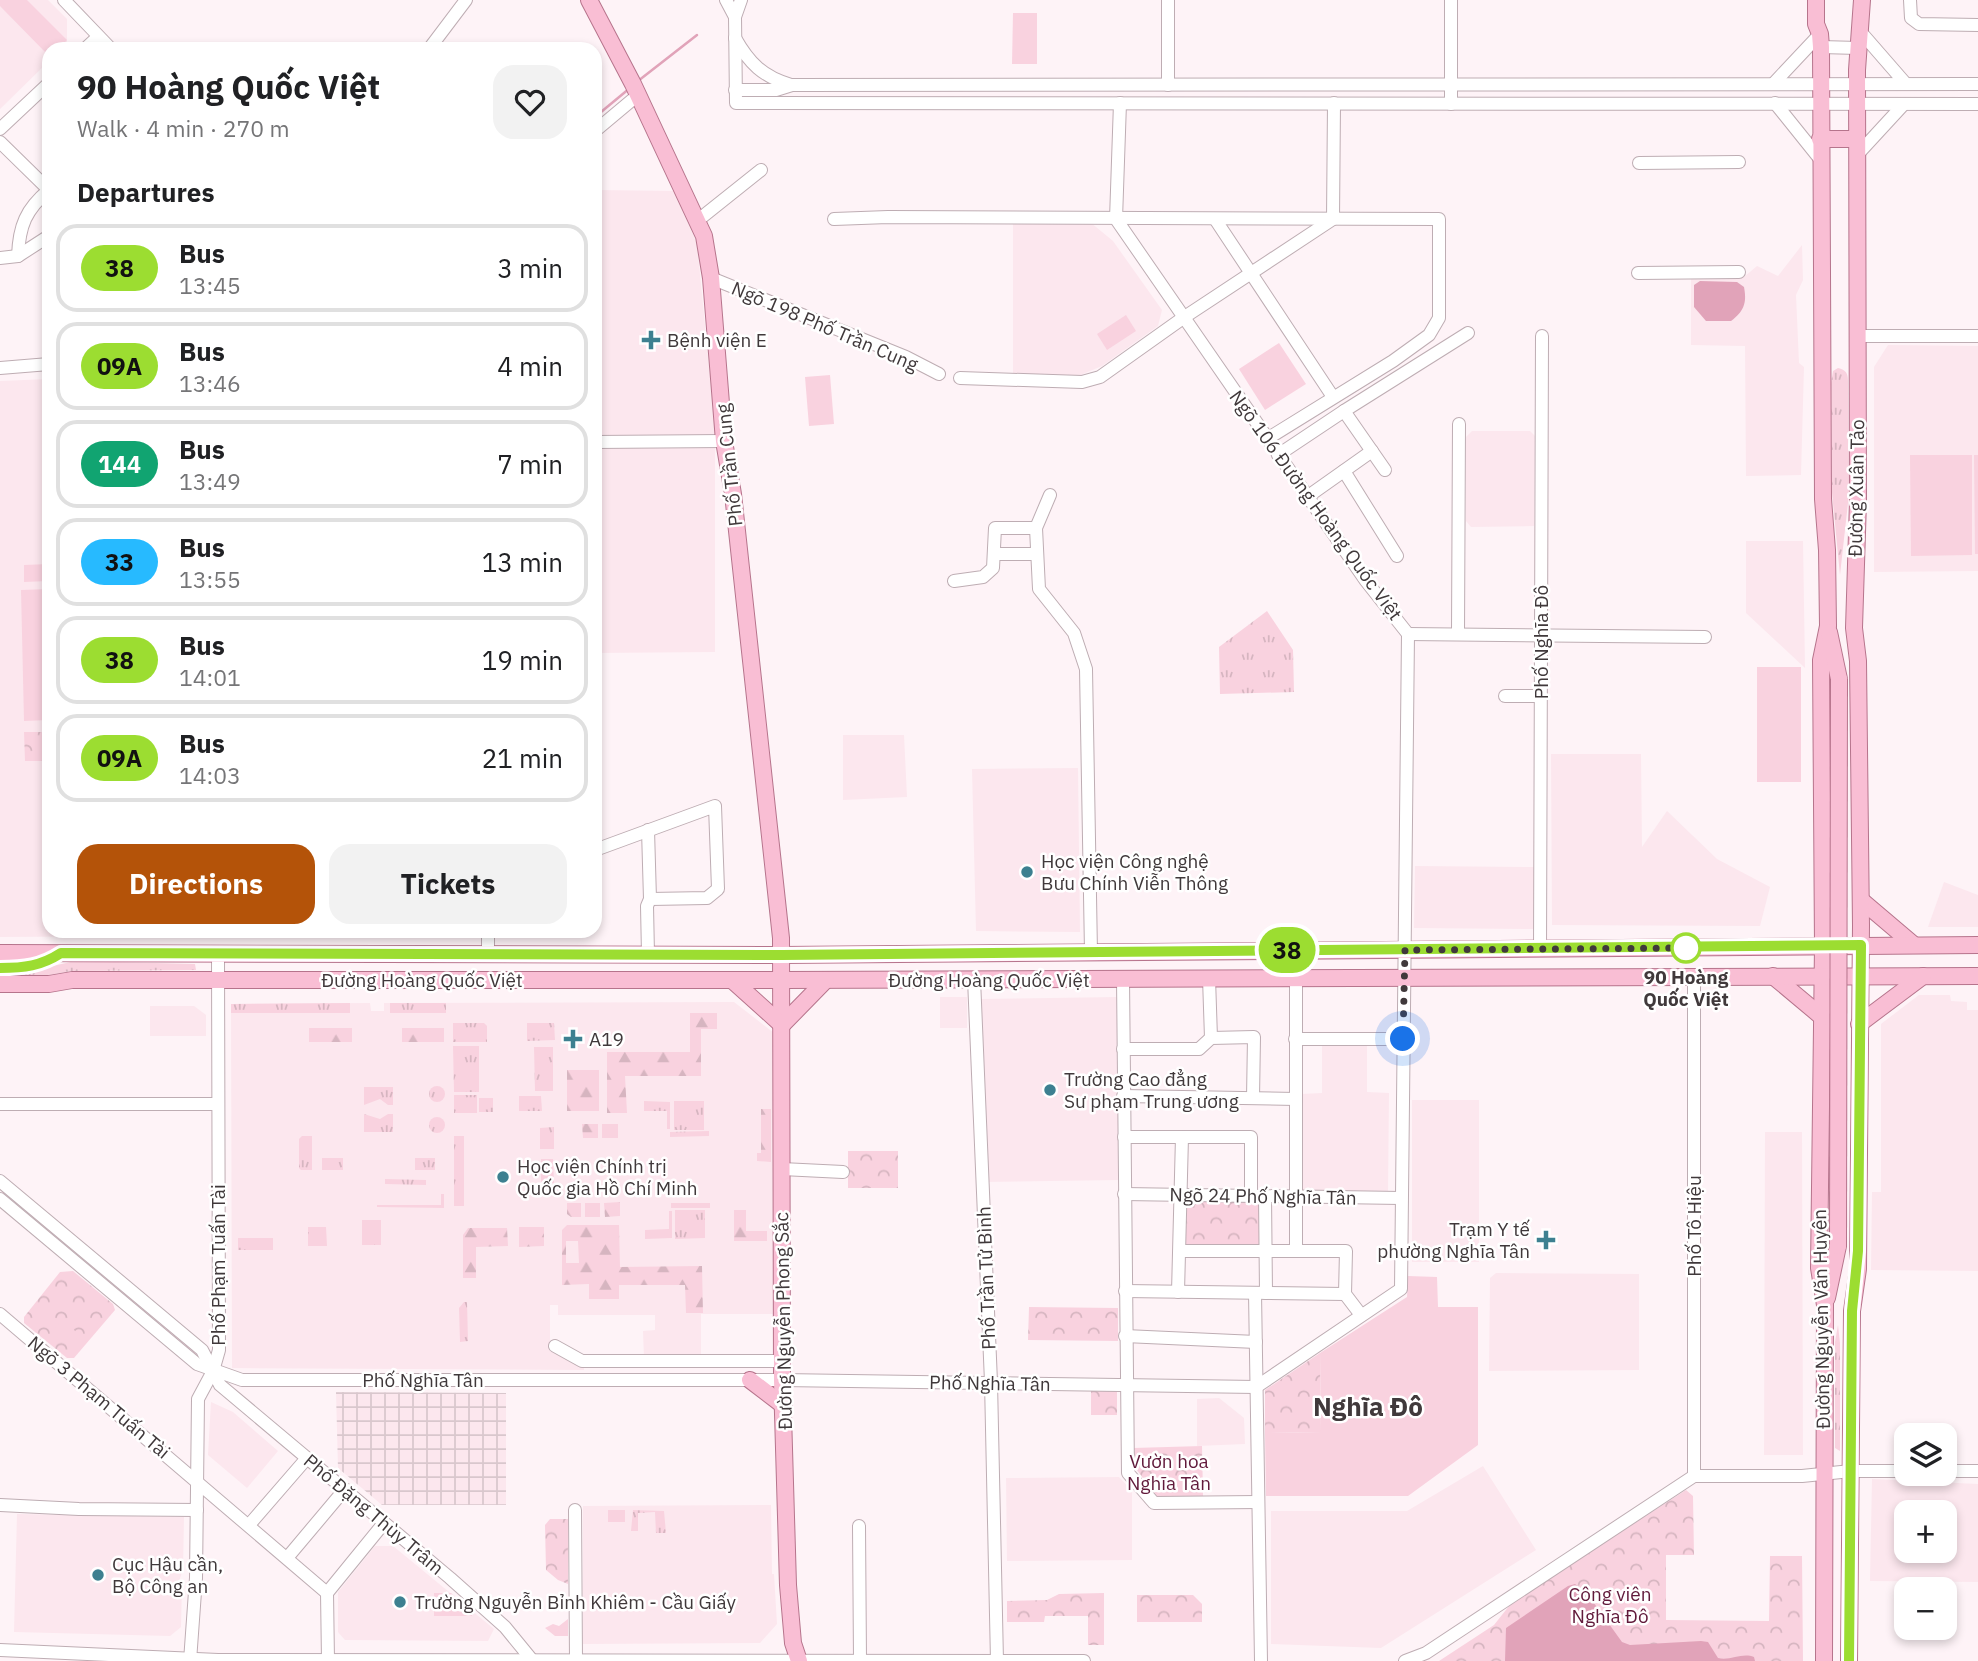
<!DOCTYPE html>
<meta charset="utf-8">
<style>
:root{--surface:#fff;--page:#f2f2f2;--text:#202124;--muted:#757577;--line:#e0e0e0;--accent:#b45309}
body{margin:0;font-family:"IBM Plex Sans",sans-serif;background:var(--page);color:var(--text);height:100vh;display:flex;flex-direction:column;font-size:26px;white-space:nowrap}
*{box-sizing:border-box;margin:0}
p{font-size:23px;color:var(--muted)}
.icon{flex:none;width:38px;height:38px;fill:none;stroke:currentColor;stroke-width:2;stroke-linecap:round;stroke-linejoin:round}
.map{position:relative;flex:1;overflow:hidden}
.sheet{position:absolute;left:42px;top:42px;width:560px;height:896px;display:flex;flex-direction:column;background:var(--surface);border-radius:21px;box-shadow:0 4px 10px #0003}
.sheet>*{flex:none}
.badge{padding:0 14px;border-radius:23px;font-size:24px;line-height:46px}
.tools{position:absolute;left:1894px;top:1423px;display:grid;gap:14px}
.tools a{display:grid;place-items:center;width:63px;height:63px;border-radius:14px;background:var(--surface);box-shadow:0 4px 10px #0003;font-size:35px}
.you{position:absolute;width:35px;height:35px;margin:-18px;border:5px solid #fff;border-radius:50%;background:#1a73e8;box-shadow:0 0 0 10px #1a73e833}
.map>.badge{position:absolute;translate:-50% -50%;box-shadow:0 0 0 4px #fff}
h2{padding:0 35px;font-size:26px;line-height:63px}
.round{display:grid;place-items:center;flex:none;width:74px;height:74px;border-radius:21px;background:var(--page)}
.head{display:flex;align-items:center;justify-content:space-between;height:119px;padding:0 35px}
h1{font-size:33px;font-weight:700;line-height:52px}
.action{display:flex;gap:14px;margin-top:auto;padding:14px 35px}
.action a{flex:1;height:80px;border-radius:21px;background:var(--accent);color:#fff;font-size:28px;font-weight:700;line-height:80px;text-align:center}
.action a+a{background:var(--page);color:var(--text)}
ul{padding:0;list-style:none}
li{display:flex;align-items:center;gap:21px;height:88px;margin:0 14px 10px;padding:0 21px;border:4px solid var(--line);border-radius:21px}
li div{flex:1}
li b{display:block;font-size:26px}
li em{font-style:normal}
li .badge{min-width:77px;font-weight:700;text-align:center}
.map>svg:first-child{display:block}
.built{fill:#fce7ee;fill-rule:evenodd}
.industrial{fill:url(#industrial-grid)}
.grass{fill:url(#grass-tufts)}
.forest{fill:url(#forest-firs);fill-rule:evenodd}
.park{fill:url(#park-crowns)}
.garden{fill:#f9d2df}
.water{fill:#e1a3b9}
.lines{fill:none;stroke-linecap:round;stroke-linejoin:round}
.stream{stroke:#e1a3b9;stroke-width:2.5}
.minor-casing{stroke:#beadb3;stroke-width:14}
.major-casing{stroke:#b6748c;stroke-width:18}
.minor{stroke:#fff;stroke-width:12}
.major{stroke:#f9bed4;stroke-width:16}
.major-bridge-casing{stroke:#b6748c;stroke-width:18;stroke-linecap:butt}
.major-bridge{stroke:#f9bed4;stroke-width:16}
.line-casing{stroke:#fff;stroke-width:16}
.line{stroke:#9cdd31;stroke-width:10}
.walk{stroke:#40393b;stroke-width:7;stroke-dasharray:0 12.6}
.poi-dot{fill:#3d8090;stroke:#fff;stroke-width:2.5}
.stop-dot{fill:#fff;stroke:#9cdd31;stroke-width:3.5}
.labels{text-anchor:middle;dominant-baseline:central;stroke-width:5;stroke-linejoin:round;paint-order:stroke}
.street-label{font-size:19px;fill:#40393b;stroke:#fff}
.poi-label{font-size:19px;fill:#40393b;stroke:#fff;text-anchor:start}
.stop-label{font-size:19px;font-weight:bold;fill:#40393b;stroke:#fff}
.park-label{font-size:19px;fill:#611a3b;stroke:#fff}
.district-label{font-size:26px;font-weight:bold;fill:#40393b;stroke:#fff}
</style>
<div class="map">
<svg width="1978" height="1661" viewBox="0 0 1978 1661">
<defs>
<pattern id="industrial-grid" width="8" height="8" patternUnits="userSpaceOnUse" patternTransform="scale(1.75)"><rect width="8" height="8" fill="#fce7ee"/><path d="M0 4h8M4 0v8" fill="none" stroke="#d9c7cd"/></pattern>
<pattern id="grass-tufts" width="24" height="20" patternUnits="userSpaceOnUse" patternTransform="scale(1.75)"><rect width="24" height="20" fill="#f9d2df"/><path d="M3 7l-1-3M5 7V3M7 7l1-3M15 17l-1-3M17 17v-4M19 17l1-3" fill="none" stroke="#d6b5c0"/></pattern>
<pattern id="forest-firs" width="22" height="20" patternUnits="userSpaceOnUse" patternTransform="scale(1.75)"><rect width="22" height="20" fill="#f9d2df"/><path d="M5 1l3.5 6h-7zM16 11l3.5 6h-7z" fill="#d6b5c0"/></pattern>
<pattern id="park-crowns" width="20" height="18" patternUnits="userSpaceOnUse" patternTransform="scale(1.75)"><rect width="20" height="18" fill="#f9d2df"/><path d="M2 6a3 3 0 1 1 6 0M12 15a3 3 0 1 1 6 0" fill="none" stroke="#d6b5c0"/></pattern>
</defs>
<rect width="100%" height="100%" fill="#fef3f7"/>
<g class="built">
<path d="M0,0h48l19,19v25l-6,5h-12v12l-49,48z"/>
<path d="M595,190l80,1 22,53 19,192 -121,1z"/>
<path d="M1090,222l23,19 49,69 -4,16 -56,40 -24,10h-65v-152z"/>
<path d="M1802,245l1,35 -7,15 3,68 5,4 -3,108 -55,1 -1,-130 -54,-1v-68h53l13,-11 21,10z"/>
<path d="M1888,345l90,1v225l-104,1v-205z"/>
<path d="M49,379v552h229l-116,2v3l-162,1v-556z"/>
<path d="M1472,431h58l5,5 -1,90 -63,1 -5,-6v-84z"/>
<path d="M715,445v207l-120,1v-207z"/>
<path d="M1746,541h57l2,127 -59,-55z"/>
<path d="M843,735h61l3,62 -64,3z"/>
<path d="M1551,754h90l1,93 25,-36 50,48 53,28 -10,39 -208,-1z"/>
<path d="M1078,768l2,164 -104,-1 -4,-162z"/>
<path d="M1415,866l119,1v62l-120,-1z"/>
<path d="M1944,882l34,13v32h-50z"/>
<path d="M1919,995h31l1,6 16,1v8h11v261l-107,-1 1,-78h9v-168z"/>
<rect x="940" y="997" width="27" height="31"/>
<path d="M1117,997l2,183 -136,2 -3,-183z"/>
<path d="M734,1002l40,31 1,281h-74v43l-57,1 -1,-27 12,-1v-15h-97v-10h-8v40l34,19v6l-352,-2 -1,-364 139,-1 1,8h13v-8z"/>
<path d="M150,1006h44l12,9v21h-56z"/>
<path d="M1322,1044h45v48l22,1 -1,100 -87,-1v-98l21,-1z"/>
<rect x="1412" y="1100" width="67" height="162"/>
<path d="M1765,1132h37l1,323h-39z"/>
<path d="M1496,1273l143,1v96l-150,1 1,-93z"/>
<path d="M1219,1398l25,20 1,26 -48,2v-47z"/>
<path d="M211,1402l22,10 45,39 -31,37 -39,-33z"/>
<path d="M1483,1466l53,84 -155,98 -110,-4v-133h136z"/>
<path d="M1119,1477l13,14v69l-125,1 -1,-83z"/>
<path d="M1872,1479l106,5v98l-108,-1zM1906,1512h38v38h-38z"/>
<path d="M771,1505l1,69h2l3,50 -17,19 -177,1v-138z"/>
<path d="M17,1514l167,3 -1,53 -3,8v4l2,1 -1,44 -11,9 -156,-4z"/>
<path d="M375,1546h18l101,83 -6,12 -143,-1 -7,-8v-40z"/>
</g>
<path class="industrial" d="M336,1392l170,1v112h-124l-44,-37z"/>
<g class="grass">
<path d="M1838,368c8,2 10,5 10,13l1,113 -9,81 -8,-82 -1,-110 2,-12z"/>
<path d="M1267,611l26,39 1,42 -74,2 -1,-47z"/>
<path d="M75,961l120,3 1,6 -125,1 -27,5 -44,-2v-2l30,-1z"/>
<path d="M350,1003v10h-119v-9z"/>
<rect x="390" y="1003" width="56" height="10"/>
<path d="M453,1023h31l3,3v16h-34z"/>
<path d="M527,1023h27l1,17 -28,1z"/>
<path d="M453,1046h26v46h-25z"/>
<path d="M534,1047h19v44h-18z"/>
<circle cx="437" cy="1094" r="8"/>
<path d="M364,1087h29v18h-5l-8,-6 -16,6z"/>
<rect x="454" y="1095" width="23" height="18"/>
<path d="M541,1096l1,15h-23v-15z"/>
<rect x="479" y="1098" width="14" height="14"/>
<path d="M644,1101l26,1v27h-3v-18h-23z"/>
<rect x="674" y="1101" width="30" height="29"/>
<path d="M364,1114l16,5 8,-5h5v18h-29z"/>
<circle cx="437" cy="1125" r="8"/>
<path d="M554,1127v22h-14v-21z"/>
<path d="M709,1131v5l-39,1v-5z"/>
<path d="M302,1136h10v34h-11l-2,-2v-29z"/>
<rect x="454" y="1136" width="10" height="70"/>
<rect x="322" y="1158" width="21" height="12"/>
<rect x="415" y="1158" width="20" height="12"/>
<path d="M385,1179l41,1v5l-41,-1z"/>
<path d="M441,1194h3v14l-67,-1v-2h64z"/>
<rect x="671" y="1203" width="39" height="5"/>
<path d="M675,1210h30v28l-30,1z"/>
<path d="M669,1211h3v27l-27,1v-9l24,-1z"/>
<path d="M308,1227h18l1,19h-19z"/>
<rect x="238" y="1238" width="35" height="12"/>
<path d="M464,1302h3l1,39 -8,1 -1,-34z"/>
<path d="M1838,1325l2,18v108l-5,-3v-106z"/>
<rect x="608" y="1510" width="17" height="12"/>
<path d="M633,1510l31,1 2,22h-10l-1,-21 -17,1v18h-7z"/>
<path d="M568,1619v17h-13l-10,-8 8,-4 6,2z"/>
</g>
<g class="forest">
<path d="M690,1013h27v16h-16v47h-76l2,37h-20v-61h83z"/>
<path d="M352,1028v14h-43v-14z"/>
<rect x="402" y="1028" width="42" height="14"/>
<rect x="567" y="1070" width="32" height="41"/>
<path d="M761,1109h10v53l-14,-1v-8h4z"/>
<path d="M582,1124h16v14h-15z"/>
<rect x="602" y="1124" width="16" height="14"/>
<path d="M620,1202v14l-15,1 -1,-14z"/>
<path d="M567,1203h14v14h-10l-4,-3z"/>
<rect x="585" y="1203" width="15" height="14"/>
<path d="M734,1210h12v21h21v10h-33z"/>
<rect x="362" y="1220" width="19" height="25"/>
<path d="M567,1225h52l1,42 82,-1 1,47h-17l-1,-28h-66v14h-30v-15l-27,1v-55zM566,1241h12l1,22h-13z"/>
<path d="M519,1227h25v19l-25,1z"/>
<path d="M468,1228h39l1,18 -32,1v31h-13v-43z"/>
</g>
<g class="park">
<path d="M24,732h25v29h-24z"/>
<rect x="848" y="1151" width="50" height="37"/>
<path d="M1184,1201l76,1 -1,45 -75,-1z"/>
<path d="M73,1271l40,33 2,6 -41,48h-7l-43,-35v-6l36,-45z"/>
<path d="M1029,1307l89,1v33l-90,-1z"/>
<path d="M1320,1353l1,79 -56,1v-43z"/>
<rect x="1091" y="1391" width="26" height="24"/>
<path d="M1202,1446l1,50 -46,1 -23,-31 -1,-18z"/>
<path d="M1686,1490l7,6 1,59h-28v65l103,1 1,-65h32l1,105h-364l55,-36 19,-24z"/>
<path d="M550,1519h18v65l-10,-4 -12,-10 -1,-45z"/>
<path d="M1104,1593v52h-16v-29h-43l-1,6h-37v-21l40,-1 12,-6z"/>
<path d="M1137,1595h56l9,9v18h-65z"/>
</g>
<g class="garden">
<path d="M0,0h27l40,40 -9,9h-9v7l-49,-50z"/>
<path d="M1013,13h24v51h-25z"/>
<path d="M1126,315l10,16 -29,19 -10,-16z"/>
<path d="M1279,343l27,41 -41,26 -26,-41z"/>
<path d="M830,375l4,49 -25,2 -4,-49z"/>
<path d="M1910,455h62v100l-61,1z"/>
<path d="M1974,455h4v99h-3z"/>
<path d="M49,564v17l-25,1v-17z"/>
<path d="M49,589v131l-25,1 -3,-131z"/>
<rect x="1757" y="667" width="44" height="115"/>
<path d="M34,738h15v16l-15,1z"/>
<path d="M541,1159h12l1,24 -13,1z"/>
<path d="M3,1191l194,161v5l-196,-163z"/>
<path d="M1408,1276l29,1 1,30h40v138l-70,51h-142l-1,-63 56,-1 -1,-79 87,-56z"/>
<path d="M62,1320l18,15 -7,8 -18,-15z"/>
<path d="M434,1593h17l21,18v5h-38z"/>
</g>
<g class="water">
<path d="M1700,281l37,1 7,5c3,16 0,24 -13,34h-25l-12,-14v-22z"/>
<path d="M1575,1584l11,8 36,50 8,3 71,-4 7,1 10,16c13,3 24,-6 36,-1l1,4h-250l1,-33 62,-42z"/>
</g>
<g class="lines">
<g class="stream">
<path d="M638,81l59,-46"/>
<path d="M595,117l35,-29"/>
</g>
<g class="minor-casing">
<g id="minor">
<path d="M64,0l47,49"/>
<path d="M726,0l9,17"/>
<path d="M741,0l-6,17 1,86 1242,1"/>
<path d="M1168,0v85"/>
<path d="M1451,0v104"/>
<path d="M1910,0l1,18 8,6 59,1"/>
<path d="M1859,30l47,54"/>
<path d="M735,38c14,25 28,39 56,47"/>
<path d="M1821,47l37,1"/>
<path d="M85,49l13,-12"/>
<path d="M429,49l37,-49"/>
<path d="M1774,83l46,-49"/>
<path d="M735,90h41l16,-5 1186,-1"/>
<path d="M1775,103l45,56"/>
<path d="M0,129l49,-46"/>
<path d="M595,131l43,-36"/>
<path d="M0,142l49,48"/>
<path d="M1857,155l47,-51"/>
<path d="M1639,163l100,-1"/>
<path d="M834,219l54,-2 551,2v99l-10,17 -36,26 -126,78"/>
<path d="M1215,219l118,178"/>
<path d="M697,221l64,-51"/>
<path d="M18,256c1,-30 8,-47 31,-66"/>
<path d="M0,258l18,-2 31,-20"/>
<path d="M1638,273l101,-1"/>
<path d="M711,278l195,79 33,17"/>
<path d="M1857,336h121"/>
<path d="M0,368l49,-4"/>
<path d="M960,378l122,4 18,-5 83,-59 150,-99 1,-116"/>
<path d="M595,442l129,-1"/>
<path d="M1278,455l66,-44"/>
<path d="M1385,470l-41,-59 124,-78"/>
<path d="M1344,471l53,85"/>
<path d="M1050,495l-14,33 3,61 35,44 12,36 5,283"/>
<path d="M1307,497l65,-46"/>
<path d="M995,554h42"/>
<path d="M954,581l29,-4 10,-9 2,-40h41"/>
<path d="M1408,634l297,3"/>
<path d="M1458,634l1,-210"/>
<path d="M1505,696h36"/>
<path d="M595,850l120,-44 3,83 -11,9 -57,1"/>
<path d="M488,931v22"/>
<path d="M1540,949l2,-613"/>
<path d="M648,954l-1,-48 3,-7 -2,-69"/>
<path d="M1694,976v500"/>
<path d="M1209,978l2,60"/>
<path d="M1296,978v273"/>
<path d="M974,979l17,403 6,279"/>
<path d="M1123,979l5,494 26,30 104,-1"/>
<path d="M1295,1039h108"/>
<path d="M1123,1049h76l12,-11 43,-1 -1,61"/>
<path d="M1123,1096l173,3"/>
<path d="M0,1104h218"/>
<path d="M1124,1137h127v59"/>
<path d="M782,1169l61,3"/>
<path d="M0,1181l202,169 18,35 230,193 55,49 27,33"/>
<path d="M1124,1194l277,4"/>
<path d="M1265,1196l1,97"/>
<path d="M0,1199l197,165 45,16h540l474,7 145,-98 7,-655 -42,-53 -250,-362 4,-116"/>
<path d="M1180,1251h166l-1,43 16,21"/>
<path d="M1125,1291l220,3"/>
<path d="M1178,1292l4,-155"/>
<path d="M1255,1293l6,368"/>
<path d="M0,1314l327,279 1,67"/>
<path d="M1125,1336l131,6"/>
<path d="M555,1346l27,15h201"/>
<path d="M1944,1471h34"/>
<path d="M0,1505l79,4 118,1"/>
<path d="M575,1510l1,150"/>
<path d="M249,1525l58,-67"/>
<path d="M859,1526l1,134"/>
<path d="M287,1558l58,-69"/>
<path d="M327,1593l57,-70"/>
<path d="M0,1650l218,10 866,1"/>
<path d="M190,1661l6,-83 2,-179 15,-28 6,-21 -1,-398"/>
<path d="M1405,1661l21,-8 268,-177h108l49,-5h55"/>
</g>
</g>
<g class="major-casing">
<g id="major">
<path d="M589,0l44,84 71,152 7,42 13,163 9,53 48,444 1,442 6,205 5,58 6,18"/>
<path d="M1816,0v24l4,10 1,13 2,452 4,51 1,76 -7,34 2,286 -4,322 6,37 -1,356"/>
<path d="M1820,139h37"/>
<path d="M1829,632l10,47"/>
<path d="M1861,900l53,45"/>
<path d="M0,953l782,2 1196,-10"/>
<path d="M1773,976l49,41"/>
<path d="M732,980l50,45"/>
<path d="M0,984h49l23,-4h710l1196,-4"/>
<path d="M1859,1024l64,-48"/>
<path d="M782,1025l44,-45"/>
<path d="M1827,1298l11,-52"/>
<path d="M750,1380l34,26"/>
<path d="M1849,1661l3,-350 6,-42 3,-344 -3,-264 -4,-33 4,-127 -1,-431 5,-70"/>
</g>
</g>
<use href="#minor" class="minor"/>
<use href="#major" class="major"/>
<g class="major-bridge-casing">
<path id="major-bridge" d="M1838,1246l1,-567"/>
</g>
<use href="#major-bridge" class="major-bridge"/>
</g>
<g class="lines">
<g class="line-casing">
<path id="line" d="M0,968c24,0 41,-2 61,-15l721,2 1079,-10 -3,306 -6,60 -3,350"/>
</g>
<use href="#line" class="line"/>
<path class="walk" d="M1403,1039l2,-89 281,-2"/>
</g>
<g class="poi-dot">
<path d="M647.5 329.5h7v7h7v7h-7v7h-7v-7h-7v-7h7z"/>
<circle cx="1027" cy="872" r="7"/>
<path d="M569.5 1028.5h7v7h7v7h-7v7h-7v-7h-7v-7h7z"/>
<circle cx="1050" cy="1090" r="7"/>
<circle cx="503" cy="1177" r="7"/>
<path d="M1542.5 1229.5h7v7h7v7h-7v7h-7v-7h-7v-7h7z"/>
<circle cx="98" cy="1575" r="7"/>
<circle cx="400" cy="1602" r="7"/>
</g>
<circle class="stop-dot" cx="1686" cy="948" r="14"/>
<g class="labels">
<g class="street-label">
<text transform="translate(825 326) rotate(23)">Ngõ 198 Phố Trần Cung</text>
<text transform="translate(729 465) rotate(-96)">Phố Trần Cung</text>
<text transform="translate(1856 488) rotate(-89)">Đường Xuân Tảo</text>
<text transform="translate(1316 505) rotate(54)">Ngõ 106 Đường Hoàng Quốc Việt</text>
<text transform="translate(1541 642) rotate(-90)">Phố Nghĩa Đô</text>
<text x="422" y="980">Đường Hoàng Quốc Việt</text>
<text x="989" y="980">Đường Hoàng Quốc Việt</text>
<text transform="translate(1263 1196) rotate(1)">Ngõ 24 Phố Nghĩa Tân</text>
<text transform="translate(1694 1226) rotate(-90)">Phố Tô Hiệu</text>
<text transform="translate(218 1265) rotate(-90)">Phố Phạm Tuấn Tài</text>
<text transform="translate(986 1278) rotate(-92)">Phố Trần Tử Bình</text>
<text transform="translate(1821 1319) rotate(-91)">Đường Nguyễn Văn Huyên</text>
<text transform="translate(783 1321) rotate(-91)">Đường Nguyễn Phong Sắc</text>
<text x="423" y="1380">Phố Nghĩa Tân</text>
<text transform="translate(990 1383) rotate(1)">Phố Nghĩa Tân</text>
<text transform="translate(99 1397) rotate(40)">Ngõ 3 Phạm Tuấn Tài</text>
<text transform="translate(374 1514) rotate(40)">Phố Đặng Thùy Trâm</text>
</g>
<g class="poi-label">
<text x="667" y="340">Bệnh viện E</text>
<text x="1041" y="861">Học viện Công nghệ<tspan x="1041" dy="22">Bưu Chính Viễn Thông</tspan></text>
<text x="589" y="1039">A19</text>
<text x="1064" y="1079">Trường Cao đẳng<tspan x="1064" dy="22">Sư phạm Trung ương</tspan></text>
<text x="517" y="1166">Học viện Chính trị<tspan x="517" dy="22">Quốc gia Hồ Chí Minh</tspan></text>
<text x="1530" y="1229" text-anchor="end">Trạm Y tế<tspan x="1530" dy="22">phường Nghĩa Tân</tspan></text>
<text x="112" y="1564">Cục Hậu cần,<tspan x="112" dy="22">Bộ Công an</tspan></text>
<text x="414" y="1602">Trường Nguyễn Bỉnh Khiêm - Cầu Giấy</text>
</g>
<g class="stop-label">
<text x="1686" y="977">90 Hoàng<tspan x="1686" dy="22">Quốc Việt</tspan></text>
</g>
<g class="park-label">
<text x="1169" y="1461">Vườn hoa<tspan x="1169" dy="22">Nghĩa Tân</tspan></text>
<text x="1610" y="1594">Công viên<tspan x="1610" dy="22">Nghĩa Đô</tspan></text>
</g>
<g class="district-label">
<text x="1368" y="1406">Nghĩa Đô</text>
</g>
</g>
</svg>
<div class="tools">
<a><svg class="icon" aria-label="layers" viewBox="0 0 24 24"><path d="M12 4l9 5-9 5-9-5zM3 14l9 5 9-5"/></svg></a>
<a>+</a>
<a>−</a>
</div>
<div class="you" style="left:1403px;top:1039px"></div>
<b class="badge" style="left:1287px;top:950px;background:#9cdd31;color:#111">38</b>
<section class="sheet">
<div class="head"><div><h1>90 Hoàng Quốc Việt</h1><p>Walk · 4 min · 270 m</p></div><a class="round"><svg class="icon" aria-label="heart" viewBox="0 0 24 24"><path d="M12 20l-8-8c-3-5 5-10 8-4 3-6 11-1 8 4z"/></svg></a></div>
<h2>Departures</h2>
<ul>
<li><span class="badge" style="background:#9cdd31;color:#111">38</span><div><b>Bus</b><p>13:45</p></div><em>3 min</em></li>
<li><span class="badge" style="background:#9cdd31;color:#111">09A</span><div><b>Bus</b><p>13:46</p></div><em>4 min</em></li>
<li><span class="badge" style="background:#11a471;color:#fff">144</span><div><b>Bus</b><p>13:49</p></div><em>7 min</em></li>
<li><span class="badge" style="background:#27baff;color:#111">33</span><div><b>Bus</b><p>13:55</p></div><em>13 min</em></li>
<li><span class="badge" style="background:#9cdd31;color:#111">38</span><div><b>Bus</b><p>14:01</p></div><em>19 min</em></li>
<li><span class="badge" style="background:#9cdd31;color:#111">09A</span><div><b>Bus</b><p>14:03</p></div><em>21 min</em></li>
</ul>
<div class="action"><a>Directions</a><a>Tickets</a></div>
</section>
</div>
